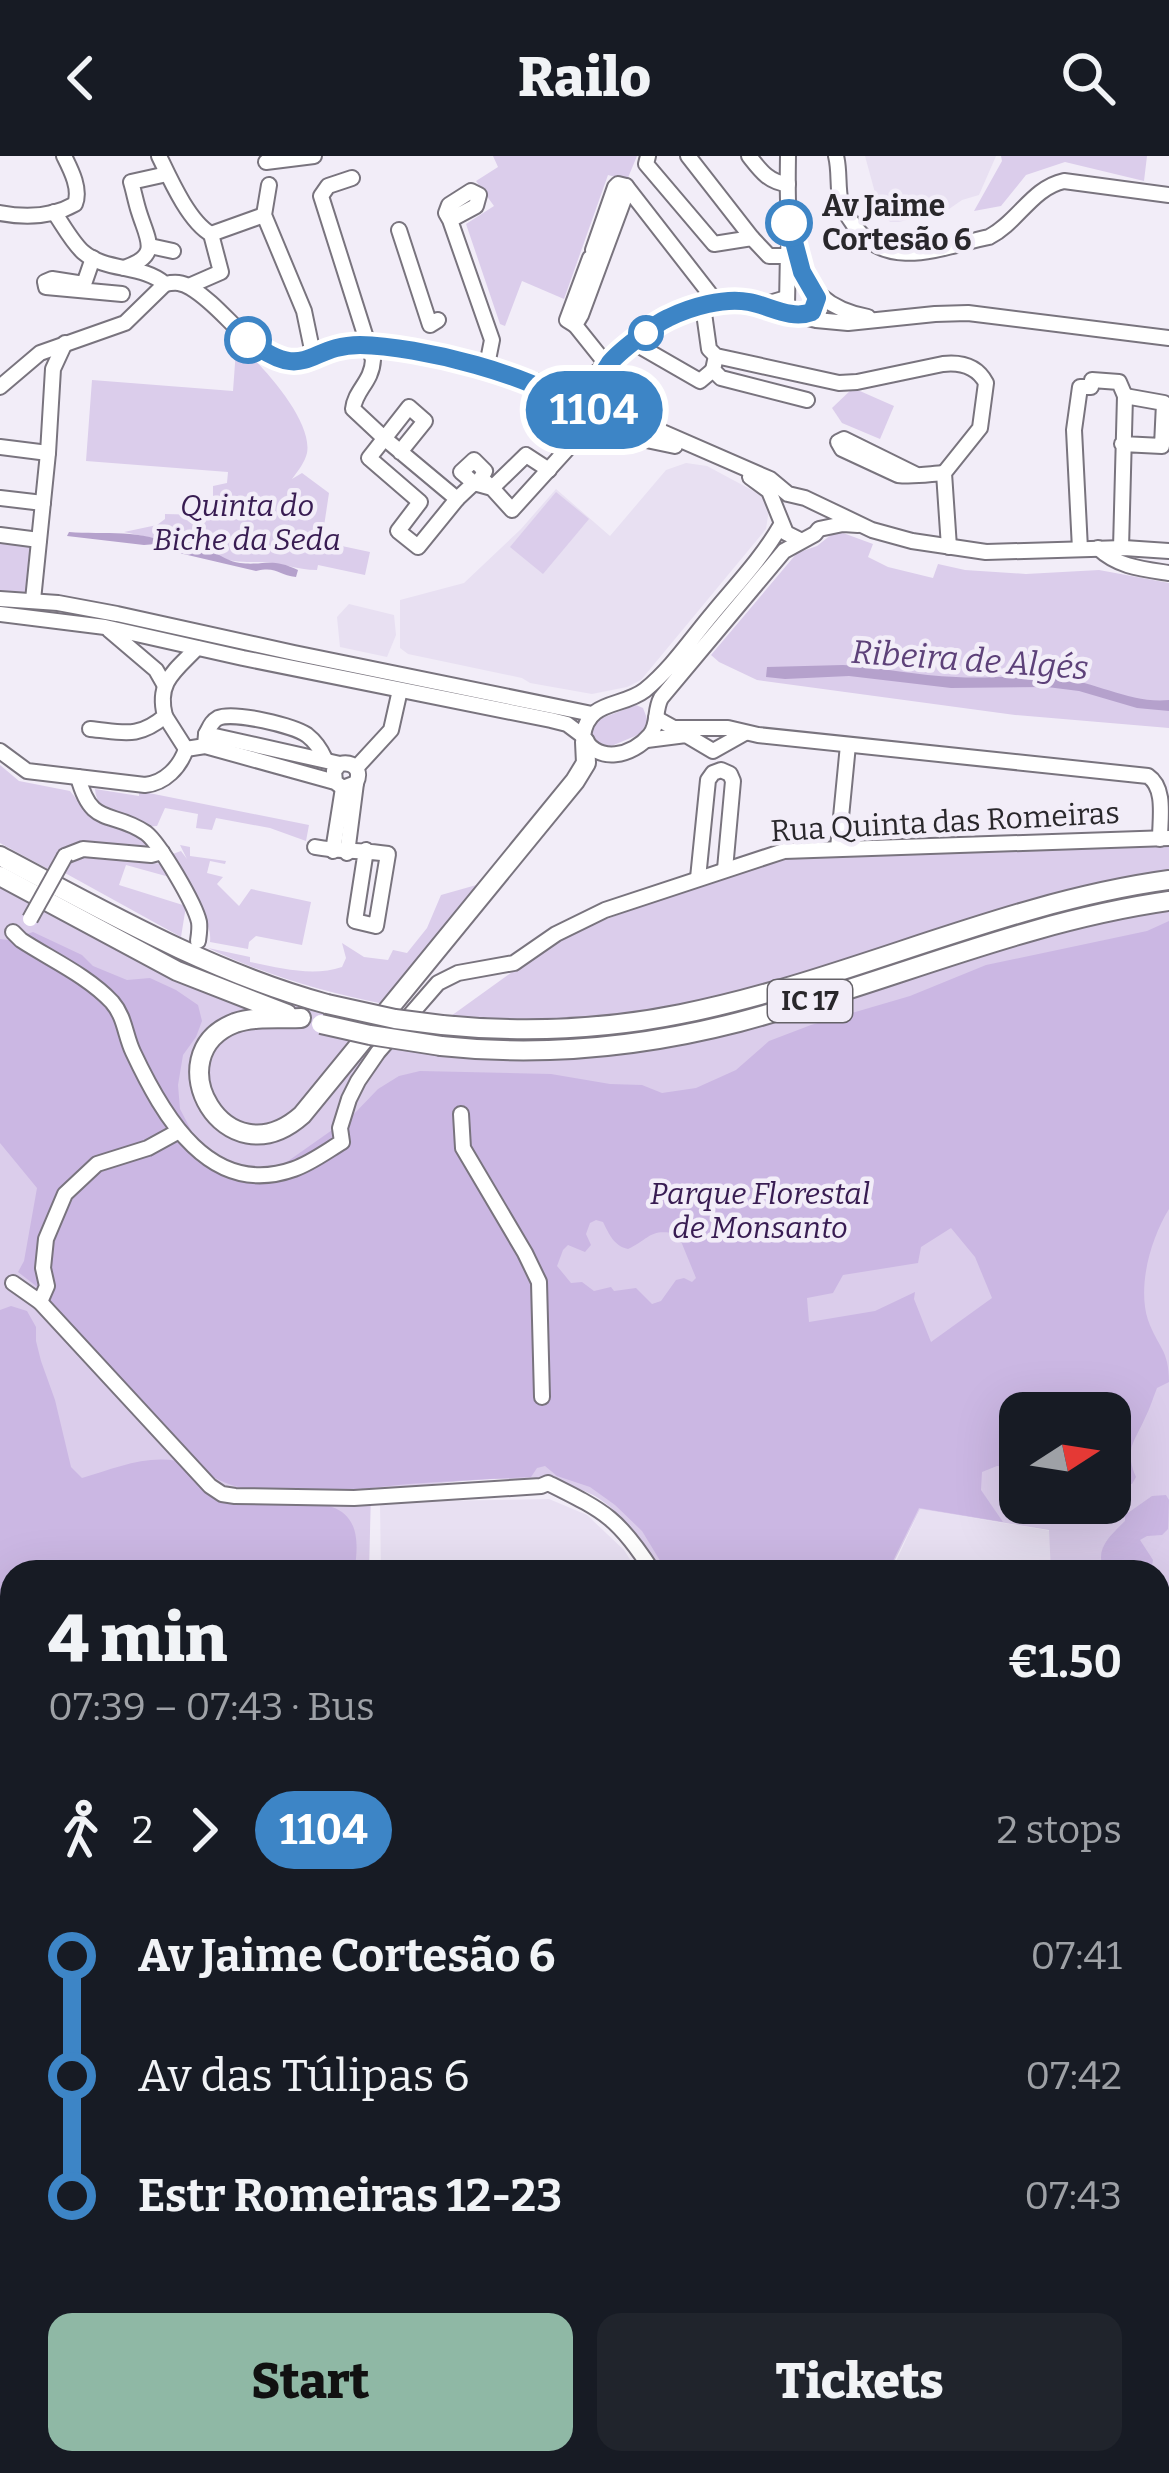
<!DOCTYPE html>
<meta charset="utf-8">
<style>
:root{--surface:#171b24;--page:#20242c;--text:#f1f3f6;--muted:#9ea1a6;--accent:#8fb8a5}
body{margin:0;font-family:Bitter,serif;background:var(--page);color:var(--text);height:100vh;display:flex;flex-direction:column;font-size:45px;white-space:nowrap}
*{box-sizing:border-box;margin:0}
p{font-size:39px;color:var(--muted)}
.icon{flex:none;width:66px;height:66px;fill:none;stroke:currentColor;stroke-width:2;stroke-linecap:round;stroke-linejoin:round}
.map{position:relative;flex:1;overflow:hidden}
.side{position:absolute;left:0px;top:1404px;width:1170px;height:915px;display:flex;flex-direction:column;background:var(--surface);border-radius:36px 36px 0 0;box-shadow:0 12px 48px #0002}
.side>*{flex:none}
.badge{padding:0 24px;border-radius:39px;font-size:42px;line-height:78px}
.needle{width:78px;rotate:78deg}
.tools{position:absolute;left:999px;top:1236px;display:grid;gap:24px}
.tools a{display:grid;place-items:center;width:132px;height:132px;border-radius:24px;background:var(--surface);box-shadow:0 12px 48px #0002;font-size:60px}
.map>.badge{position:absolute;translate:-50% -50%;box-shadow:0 0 0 6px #fff}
.legs{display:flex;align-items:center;gap:18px;height:132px;padding:0 48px;font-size:39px}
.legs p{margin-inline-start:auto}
.head{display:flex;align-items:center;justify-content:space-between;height:204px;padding:0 48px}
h1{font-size:66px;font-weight:800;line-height:90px}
.cta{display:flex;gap:24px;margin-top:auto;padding:24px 48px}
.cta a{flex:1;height:138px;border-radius:24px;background:var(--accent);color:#111;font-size:48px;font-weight:800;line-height:138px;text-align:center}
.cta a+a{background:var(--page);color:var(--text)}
ul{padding:0 48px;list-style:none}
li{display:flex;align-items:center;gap:42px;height:120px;font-size:45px}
li i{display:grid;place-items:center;width:18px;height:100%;margin:0 15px;background:currentColor}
li i::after{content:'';width:30px;height:30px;margin:-15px;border:9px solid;border-radius:50%;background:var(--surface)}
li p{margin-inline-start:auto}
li:first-child i{background:linear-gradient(#0000 50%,currentColor 0)}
li:last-child i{background:linear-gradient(currentColor 50%,#0000 0)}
header{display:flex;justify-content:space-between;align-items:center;height:156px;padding:0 48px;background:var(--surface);font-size:54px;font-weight:800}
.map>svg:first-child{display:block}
.built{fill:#e8e0f2}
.green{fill:#dbcdeb;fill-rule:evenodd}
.forest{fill:#cbb7e3;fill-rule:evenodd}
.water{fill:#b5a1cc}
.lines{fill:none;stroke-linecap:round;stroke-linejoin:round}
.minor-casing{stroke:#79747e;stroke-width:18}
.major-casing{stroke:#79747e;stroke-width:21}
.highway-casing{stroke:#79747e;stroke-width:22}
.minor{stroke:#fff;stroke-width:14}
.major{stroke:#fff;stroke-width:16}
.highway{stroke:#fff;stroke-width:18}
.minor-bridge-casing{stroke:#79747e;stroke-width:18;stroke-linecap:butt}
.highway-bridge-casing{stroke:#79747e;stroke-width:22;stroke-linecap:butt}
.minor-bridge{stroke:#fff;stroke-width:14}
.highway-bridge{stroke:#fff;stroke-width:18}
.line-1-casing{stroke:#fff;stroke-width:27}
.line-1{stroke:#3d85c6;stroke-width:18}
.stop-1-dot{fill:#fff;stroke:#3d85c6;stroke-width:6}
.labels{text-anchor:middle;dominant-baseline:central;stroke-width:9;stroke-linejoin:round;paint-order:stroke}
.shield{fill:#f2edf8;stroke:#656268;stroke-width:3}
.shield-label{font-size:27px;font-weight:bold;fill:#29272b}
.stop-label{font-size:30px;font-weight:bold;fill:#29272b;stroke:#f2edf8;text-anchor:start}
.park-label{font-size:30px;font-style:italic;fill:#381c52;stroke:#f2edf8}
.street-label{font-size:30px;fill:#29272b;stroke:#f2edf8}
.water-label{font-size:33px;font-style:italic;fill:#5d4179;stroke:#f2edf8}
</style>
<header><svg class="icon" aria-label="back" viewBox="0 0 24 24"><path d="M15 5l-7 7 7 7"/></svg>Railo<svg class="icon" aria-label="search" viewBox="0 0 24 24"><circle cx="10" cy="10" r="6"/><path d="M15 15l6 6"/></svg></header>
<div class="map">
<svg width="1169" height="2317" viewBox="0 0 1169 2317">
<rect width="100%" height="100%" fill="#f2edf8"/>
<g class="built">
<path d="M865,0h131l-17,39 -17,5 -13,9 -50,13h-9l-10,-11z"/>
<path d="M686,307l21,3 56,30 6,13 -3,20 -125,151 -14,7 -35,7 -62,-11 -8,-5 -114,-24 -8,-6v-48l64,-17 57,-54 35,-40 54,47 56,-66z"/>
<path d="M349,448l45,11 2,20 -9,22 -47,-10 -3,-30z"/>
<path d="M549,1343l38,16 37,35 14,22h-257l-1,-70z"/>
<path d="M920,1353l131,22 1,41h-180l20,-2z"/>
</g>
<g class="green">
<path d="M493,0h144l-10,24 -19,-5 -44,124 -42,-18 -17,45 -5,-2 -34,-100 28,-18 -18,-25 22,-14z"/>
<path d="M1001,0h146l-3,25 -79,-19 -39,13 -25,31 -27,5 28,-50z"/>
<path d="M240,190c23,20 73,75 67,107 -2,9 -9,18 -15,26l10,-6 27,20 -8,53 2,-4 47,10 -5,23 -47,-10 -1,5c-20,0 -38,-8 -58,-8 -14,0 -24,0 -39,-4l-2,-3 -36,-7 -2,-3 -6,2 -12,-7 -38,-8 33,-7 8,-6v-5l39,1 9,-10v-19l14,-3 1,-11 -142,-11 6,-81 141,11 3,-41z"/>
<path d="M853,232l41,18 -14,33 -38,-16 -10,-15z"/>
<path d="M556,336l33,27 -46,55 -33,-27z"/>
<path d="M843,377l30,11 -5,13 20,10 45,11 5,-14 27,6 61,4 73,-4 70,13v145l-154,-13 -258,-35 -38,-18 -8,-7 86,-102 20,-7 15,-12z"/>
<path d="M0,383l34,4 -5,51 -29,-3z"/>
<path d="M636,549l7,3 5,13 -8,13 -31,13 -15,-5 -3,-12 6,-10z"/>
<path d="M0,609l19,16 51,10 17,21 47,20 20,16 -89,-2 -17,23 -48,-26z"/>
<path d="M95,633l44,7v-5l170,34 -3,16 -36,-13 -54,-10 -4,12 -16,-2 2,-14 -33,-6 -8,18 -11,1c-16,-17 -49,-8 -51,-38z"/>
<path d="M180,689l10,2v9l36,5 -1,3 -15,-3 -3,12 16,4 -6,7 22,22 12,-17 60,13 -9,43 -46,-9 -7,6 -1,7 -38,-7c1,-12 -2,-18 -10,-27l-30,-60 11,-4 6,8z"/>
<path d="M1169,690v936l-11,-7v-203h-107l-2,-42 -129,-21 -30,61 -229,2c-18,-28 -38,-60 -68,-77 -55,-30 -161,-10 -222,-4l-2,81h-357v50h-12v-758c80,44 161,94 247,126 59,21 118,34 179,44l111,-80 36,-22 144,-55 70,-20zM1020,1257h90v90h-90z"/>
<path d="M80,700l84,8 9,14 -47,-13 -7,20 67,21 -5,31 -116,-64 5,-13z"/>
<path d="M487,726l-103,122c-61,-12 -119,-29 -176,-56l42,9v5c29,6 63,15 92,5l4,-9 -4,-15 22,14 24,3 5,-10 14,3 20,-25 14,-33z"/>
<path d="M817,2307h255l5,10h-253l-9,-6z"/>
</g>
<g class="forest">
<path d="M1169,765v288c-18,29 -32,77 -21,111 10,28 21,29 21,62l-12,6c-4,10 -7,20 -12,30 -11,25 -21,31 -9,59l-4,7h-22v-71h-90v55l-23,-2 -15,6 -1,18 22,32 -84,-14 -30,61 -30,3h-192l-25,-41 -27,-26 -25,-18 -33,-11 -12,-10 -8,2 -6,9c-40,2 -81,4 -122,7 -61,5 -146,24 -201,-10l-156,-168 -12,-17 -22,-17 6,-11 13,-73 -37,-45v-204l9,1 24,-8 49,23 11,11 34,14 23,-2 26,12 22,15 4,16 -6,16 -13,18 -5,30 2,24 12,23 19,22 28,15 35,2 78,-55 26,-27 21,-13 21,-5 131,3 59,10 32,1 20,8 34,-5 40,-18 33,-29 42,-16 99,-29 76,-31 161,-34zM596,1064l7,2c6,12 11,24 25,27 23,-11 21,-21 50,-15l18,44 -4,4 -8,-4 -8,2 -15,21 -9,3 -16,-16 -22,3 -3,-4 -17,4 -12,-9 -11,1 -14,-17 6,-16 5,-5 17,7 6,-7 -5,-11 4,-11zM951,1072l24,29 17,41 -61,44 -17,-43 1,-7 -40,19 -66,11 -2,-24 26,-5 10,-18 75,-12 3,-16z"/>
<path d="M11,1150l16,5 9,16v14l5,20 14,39 16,67 11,11c31,-9 63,-23 95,-17 13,15 23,29 42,37 54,22 155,-32 135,74h-342v42l-12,-1v-303z"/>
<path d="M1166,1339l3,5 -1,29 -6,6 -15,1 -7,4 13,20 -1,6 -15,6 -33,-3c-10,-20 7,-34 21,-48v-6l27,-19z"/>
</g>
<g class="water">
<path d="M69,376c34,3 75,-4 105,15l6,-2 2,3c8,2 23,3 30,4 9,3 17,10 28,11 24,3 31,-6 58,7l-2,7c-18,-2 -19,-11 -40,-6l-77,-18 -23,-9 -12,1 -77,-9z"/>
<path d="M843,509c38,2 75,11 113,12 34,2 69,-3 103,1 37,4 73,26 110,22v11l-32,-3 -58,-17 -32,-4 -96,1 -102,-12 -64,3 -19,-2 1,-10z"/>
</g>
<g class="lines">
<g class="minor-casing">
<g id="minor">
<path d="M159,0c11,23 30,66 52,78"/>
<path d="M648,0l-2,8 68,80 38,-6 17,18h19"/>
<path d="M688,0l64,82"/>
<path d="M749,0c11,14 20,27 39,28"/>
<path d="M788,0c-1,68 -4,146 80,161"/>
<path d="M836,0c4,15 1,32 5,47 3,9 10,18 15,25 34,44 88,18 133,9 29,-15 43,-49 75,-56l105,14"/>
<path d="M266,6l48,-6"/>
<path d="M352,22l-24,8 -7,10 52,164c-1,22 -18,30 -20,49l31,29 73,61 -39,48 -20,-16 22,-29 -51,-44 40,-51 16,14 -25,31"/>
<path d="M269,29l-5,30 40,96 10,48"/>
<path d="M626,30l91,117"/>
<path d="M54,56c9,13 18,30 29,40 23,20 59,12 82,32 10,-2 17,-2 26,4 35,21 53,60 95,73 24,7 50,-17 80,-16 72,4 139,24 206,49"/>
<path d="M0,57c26,5 52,4 75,-9 6,-15 -4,-34 -11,-48"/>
<path d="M450,64l-4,-7 3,-8 22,-14 8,4 -3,11 -26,14 42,120 -5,25"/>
<path d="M399,74l31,95 8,-5"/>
<path d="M211,78l53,-19"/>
<path d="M150,90l23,5"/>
<path d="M603,98l-10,-4 22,-63 3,-3 8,2 1,5 -46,124 -6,10 32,40"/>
<path d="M93,102l-9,26 -32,-5 -7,3 1,5 76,7"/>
<path d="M124,112c37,-13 24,-27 15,-56 -3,-9 -5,-20 -8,-30l36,-8"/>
<path d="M189,130l32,-14 -10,-38"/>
<path d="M754,146l12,6 50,12 32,3 87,-9 33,-1 201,25"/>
<path d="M787,149l1,-55"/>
<path d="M703,150l6,43 7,7 123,27 18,-1 86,-18c18,-2 34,2 43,19l-6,45 -36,45 5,74"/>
<path d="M575,169l-8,-5 23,-62"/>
<path d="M634,187l66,38 13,-11"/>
<path d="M716,200l-3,14 8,8 86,22"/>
<path d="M583,229l11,3 20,23 156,68 18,15 17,4 67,32 40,11 74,11 138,-4 45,3"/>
<path d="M0,231l40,-34 85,-30 40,-39"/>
<path d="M578,231l78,-62 19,-10 51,-13 40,2 20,-6"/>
<path d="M558,241l14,5 8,10 13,-1 6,-7 8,-39"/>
<path d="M593,255l39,26 43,9"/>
<path d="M0,291l48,6"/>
<path d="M917,319l-73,-36 -6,3 4,7 56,26c15,2 31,-1 46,-2"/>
<path d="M750,321l19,14 17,42 14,7"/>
<path d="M474,327l-13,-11 13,-12 11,11 -4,7 11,10 34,-33 23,15"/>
<path d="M0,342l43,5"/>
<path d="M457,343l17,-16 18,5 20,22 67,-74"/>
<path d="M781,369c-19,33 -44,59 -68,88 -22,26 -41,55 -68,77 -23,18 -57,9 -62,46 14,29 50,20 67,-1 9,-11 4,-24 11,-37l123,-147 31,-17 4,-5 24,-5 15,1"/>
<path d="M0,379l39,5"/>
<path d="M1098,392c20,19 44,21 71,25"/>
<path d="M1121,392l4,-152 39,7 -2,43 -40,-2"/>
<path d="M1080,393l-6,-119 6,-43h11l1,-7 27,2 6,14"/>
<path d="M0,443l58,4 59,11 177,39 298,61"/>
<path d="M33,444l15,-147 5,-84 12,-26"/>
<path d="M0,458l105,13 138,31 308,62 16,4 16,12"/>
<path d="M109,474l47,40 8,14"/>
<path d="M165,560l21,33 19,-3 130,36 8,6 13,-5c6,-12 -2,-22 -16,-19l-6,7 1,11"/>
<path d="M656,562l18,10h54l30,7 390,41c18,12 12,42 12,63"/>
<path d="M90,573c33,3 48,10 75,-13 -9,-34 10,-45 32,-68"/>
<path d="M206,578c4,-7 5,-12 12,-16 16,-7 76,8 89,17 9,7 14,15 18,24"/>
<path d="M647,584l39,-5 27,16 32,-18"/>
<path d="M205,590l1,-12 134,30"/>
<path d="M0,595l27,20 118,14c20,-2 35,-18 41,-36"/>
<path d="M356,612l35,-38 9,-40"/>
<path d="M78,621c14,52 33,32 68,56 14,11 49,71 53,89 1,6 0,12 -1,19"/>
<path d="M315,691c26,5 48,3 73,7l-12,72 -21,-5 11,-71"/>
<path d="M838,692l10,-103"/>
<path d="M333,695l10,-63"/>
<path d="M347,697l9,-70"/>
<path d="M65,700l18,-7 68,6 11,-3"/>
<path d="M698,722l10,-98 5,-7 8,-3 9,4 3,7 -8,88"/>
<path d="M13,776l8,8c29,19 67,36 91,62 13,15 13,33 21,50 30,64 77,147 161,117 17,-6 33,-18 48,-27l-2,-14 9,-29 9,-18 20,-29 60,-69 20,-10 56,-10 42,-29 49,-24 179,-59 385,-13"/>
<path d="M461,958l2,34 62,105 14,29 3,115"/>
<path d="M13,1127l27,19 170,184 12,8 13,2 119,2 187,-12 7,-3c56,28 70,34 105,89"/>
<path d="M40,1146l7,-16 -4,-18 3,-29 19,-45 32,-30 51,-16 31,-17"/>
<path d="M1158,1552l11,1"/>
<path d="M1158,1578h11"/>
<path d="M1158,1760l11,-31"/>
<path d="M0,1813l12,-4"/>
<path d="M0,1901l12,-5"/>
<path d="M1158,1972l7,2"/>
<path d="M1158,1983l3,1"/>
<path d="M0,2060l12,-37"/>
<path d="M1158,2089h11"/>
<path d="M1158,2099h11"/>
<path d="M0,2153l12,2"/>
<path d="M1158,2260l11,-2"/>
<path d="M0,2287l12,9"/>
<path d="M29,2307l15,10"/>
<path d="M193,2307l3,10"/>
<path d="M1082,2307l5,10"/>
<path d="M1124,2307l3,10"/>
<path d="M84,2317l9,-9"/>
<path d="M437,2317l10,-10"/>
</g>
</g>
<g class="major-casing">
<g id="major">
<path d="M0,1612h12"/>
<path d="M1158,1622l11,1"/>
<path d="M0,1624h12"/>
<path d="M1158,1635h11"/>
<path d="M788,2317l4,-10"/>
</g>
</g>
<g class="highway-casing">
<g id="highway">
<path d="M0,700c106,56 210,116 327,148"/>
<path d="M0,720l177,95 110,43"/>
<path d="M301,862c-21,1 -46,-2 -66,5 -81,31 -10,160 67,92l273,-334 11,-18 -1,-21"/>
<path d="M442,869c80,8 160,5 239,-11 166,-33 320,-111 488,-134"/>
<path d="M441,890c101,11 201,1 298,-24 145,-38 282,-100 430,-121"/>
</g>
</g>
<use href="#minor" class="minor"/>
<use href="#major" class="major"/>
<use href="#highway" class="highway"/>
<g class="minor-bridge-casing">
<path id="minor-bridge" d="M30,763l35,-63"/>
</g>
<g class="highway-bridge-casing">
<g id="highway-bridge">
<path d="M327,848l68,15 47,6"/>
<path d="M321,868l49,11 71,11"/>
</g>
</g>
<use href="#minor-bridge" class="minor-bridge"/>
<use href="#highway-bridge" class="highway-bridge"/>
</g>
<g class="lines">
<g class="line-1-casing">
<path id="line-1" d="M248,184c59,45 59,5 112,5 58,1 178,30 220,67l9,1c17,-11 8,-34 20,-49 9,-12 46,-40 59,-46 22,-11 57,-21 81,-16 21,4 42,18 63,10l5,-14 -15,-26 -13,-49"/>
</g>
<use href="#line-1" class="line-1"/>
</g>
<g class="stop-1-dot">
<circle cx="789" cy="67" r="21"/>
<circle cx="646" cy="177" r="15"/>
<circle cx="248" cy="184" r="21"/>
</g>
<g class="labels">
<rect class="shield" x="768" y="824" width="84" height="42" rx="9"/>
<g class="shield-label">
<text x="810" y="845">IC 17</text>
</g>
<g class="stop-label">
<text x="822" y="50">Av Jaime<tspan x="822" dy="34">Cortesão 6</tspan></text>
</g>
<g class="park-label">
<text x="247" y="350">Quinta do<tspan x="247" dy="34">Biche da Seda</tspan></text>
<text x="760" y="1038">Parque Florestal<tspan x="760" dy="34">de Monsanto</tspan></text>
</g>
<g class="street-label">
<text transform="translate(945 666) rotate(-3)">Rua Quinta das Romeiras</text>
</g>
<g class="water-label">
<text transform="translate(970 504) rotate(4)">Ribeira de Algés</text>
</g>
</g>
</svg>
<div class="tools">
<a><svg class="needle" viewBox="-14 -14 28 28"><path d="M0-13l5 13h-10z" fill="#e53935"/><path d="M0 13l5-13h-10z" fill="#9ea1a6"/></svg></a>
</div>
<b class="badge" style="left:594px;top:254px;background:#3d85c6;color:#fff">1104</b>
<section class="side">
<div class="head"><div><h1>4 min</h1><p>07:39 – 07:43 · Bus</p></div><b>€1.50</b></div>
<div class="legs"><svg class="icon" aria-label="walk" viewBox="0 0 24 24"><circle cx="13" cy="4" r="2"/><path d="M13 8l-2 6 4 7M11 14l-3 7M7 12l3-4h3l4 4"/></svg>2<svg class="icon" aria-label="forward" viewBox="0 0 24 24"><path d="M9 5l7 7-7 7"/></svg><b class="badge" style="background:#3d85c6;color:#fff">1104</b><p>2 stops</p></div>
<ul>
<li><i style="color:#3d85c6"></i><b>Av Jaime Cortesão 6</b><p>07:41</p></li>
<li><i style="color:#3d85c6"></i><span>Av das Túlipas 6</span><p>07:42</p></li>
<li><i style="color:#3d85c6"></i><b>Estr Romeiras 12-23</b><p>07:43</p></li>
</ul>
<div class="cta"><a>Start</a><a>Tickets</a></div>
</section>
</div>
